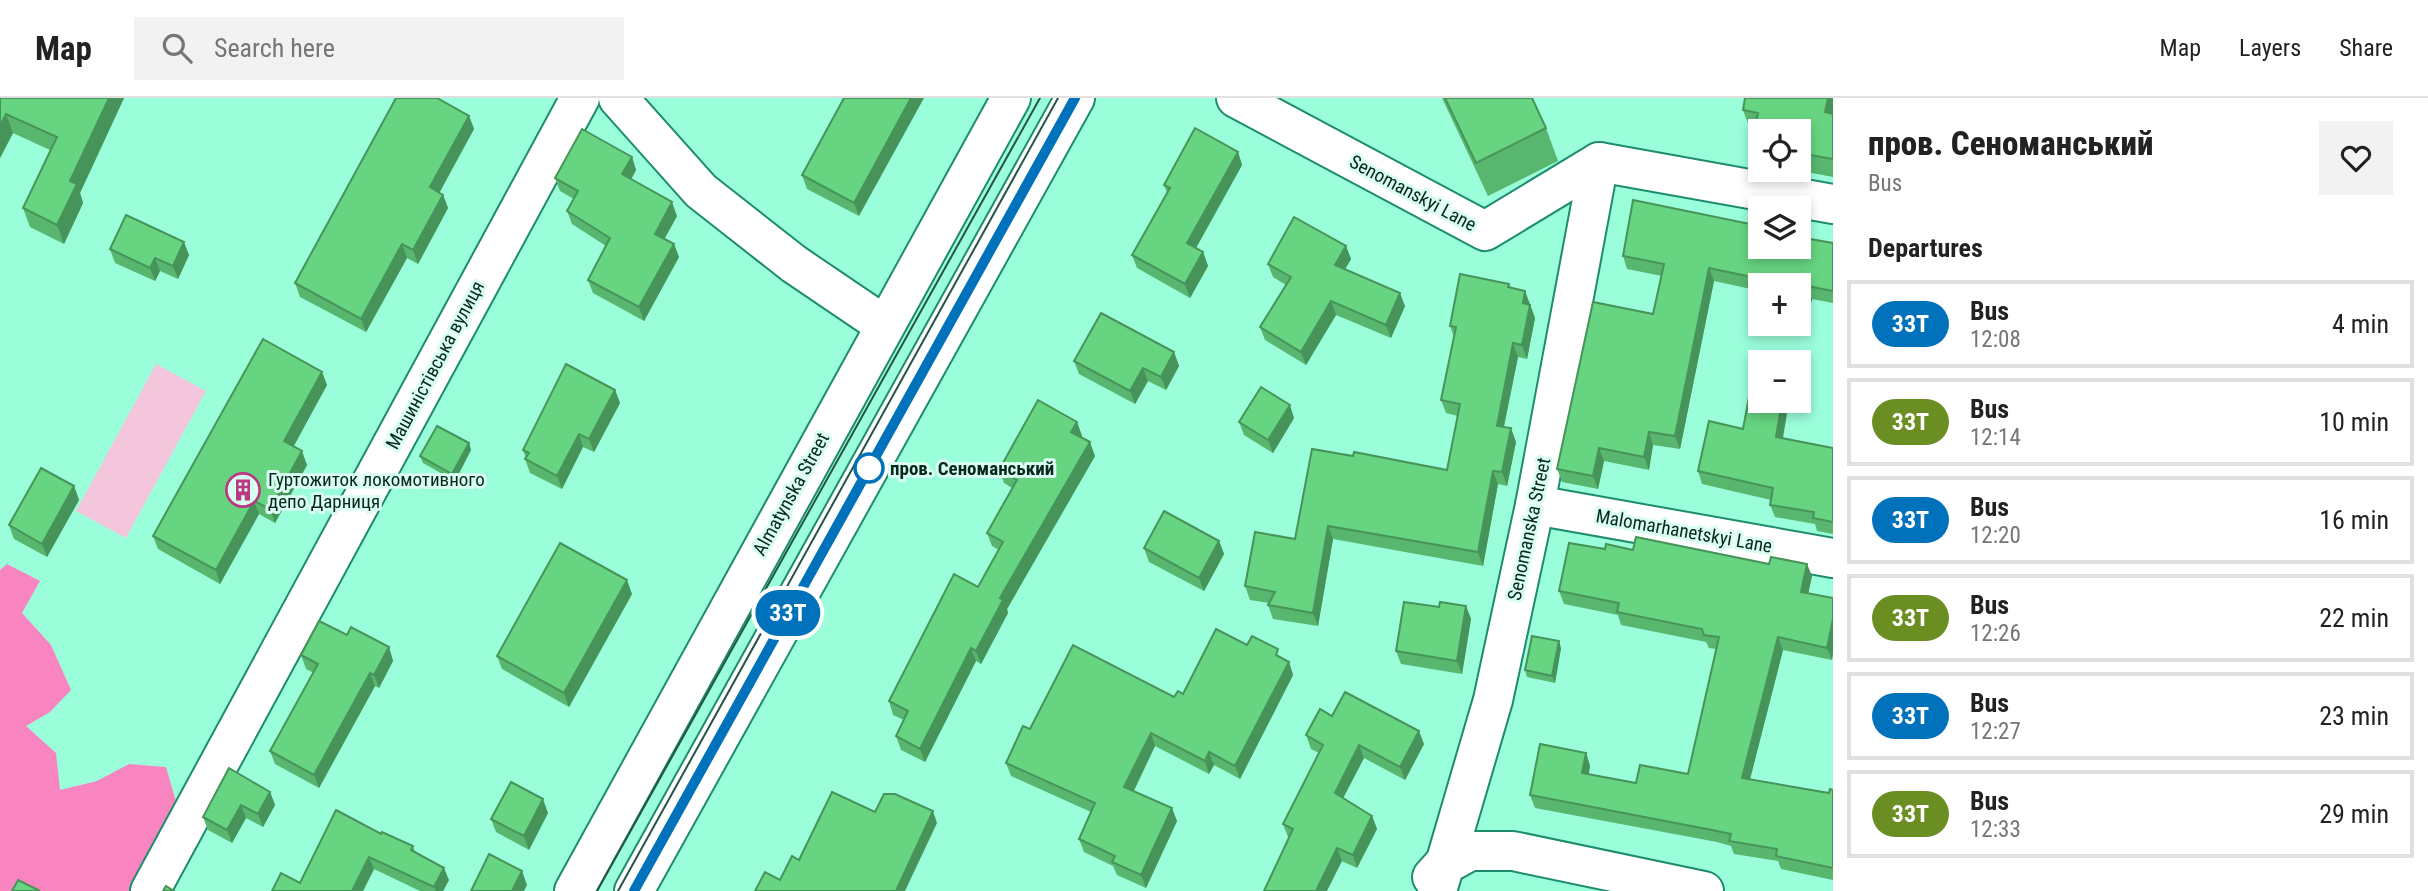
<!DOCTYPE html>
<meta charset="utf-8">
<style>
:root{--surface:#fff;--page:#f2f2f2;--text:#222;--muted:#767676;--line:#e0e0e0}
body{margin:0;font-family:"Roboto Condensed",sans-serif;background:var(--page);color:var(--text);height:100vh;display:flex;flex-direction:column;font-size:26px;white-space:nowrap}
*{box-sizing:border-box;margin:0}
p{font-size:23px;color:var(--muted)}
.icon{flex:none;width:38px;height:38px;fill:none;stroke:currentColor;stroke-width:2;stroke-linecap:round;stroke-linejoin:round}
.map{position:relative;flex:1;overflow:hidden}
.panel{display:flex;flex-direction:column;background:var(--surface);width:595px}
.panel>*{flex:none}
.badge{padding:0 14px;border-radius:23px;font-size:24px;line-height:46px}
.buttons{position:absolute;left:1748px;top:21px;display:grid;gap:14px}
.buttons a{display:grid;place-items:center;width:63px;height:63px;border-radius:0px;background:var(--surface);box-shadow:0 4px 10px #0003;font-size:35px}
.map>.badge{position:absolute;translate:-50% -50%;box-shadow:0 0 0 4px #fff}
h2{padding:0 35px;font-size:26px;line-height:63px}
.round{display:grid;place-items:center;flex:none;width:74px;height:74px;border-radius:0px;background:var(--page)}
.head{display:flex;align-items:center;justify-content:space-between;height:119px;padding:0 35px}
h1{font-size:33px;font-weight:800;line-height:52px}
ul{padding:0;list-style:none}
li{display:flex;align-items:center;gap:21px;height:88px;margin:0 14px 10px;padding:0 21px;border:4px solid var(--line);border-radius:0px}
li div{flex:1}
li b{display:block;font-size:26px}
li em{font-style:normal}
li .badge{min-width:77px;font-weight:700;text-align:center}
header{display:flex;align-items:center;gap:42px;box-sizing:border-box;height:98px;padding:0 35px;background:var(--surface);border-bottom:2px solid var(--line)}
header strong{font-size:33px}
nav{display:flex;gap:38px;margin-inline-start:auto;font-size:24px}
.search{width:490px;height:63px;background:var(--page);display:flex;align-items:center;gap:18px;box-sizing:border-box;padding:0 24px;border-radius:0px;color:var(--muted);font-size:26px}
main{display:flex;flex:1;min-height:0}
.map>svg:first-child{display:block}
.green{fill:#f4c6db}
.forest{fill:#f985c0}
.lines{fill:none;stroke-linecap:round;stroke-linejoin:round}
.minor-casing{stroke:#1d8c6e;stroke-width:42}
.tertiary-casing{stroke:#1d8c6e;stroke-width:42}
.minor{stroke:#fff;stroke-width:38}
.tertiary{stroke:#fff;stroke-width:38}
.tram{stroke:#265445;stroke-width:2}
.wall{fill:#58b66e}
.shaded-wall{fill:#47945a}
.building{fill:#66d480;stroke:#47945a;stroke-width:2}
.line-casing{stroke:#fff;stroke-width:16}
.line{stroke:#0072bc;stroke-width:10}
.stop-dot{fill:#fff;stroke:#0072bc;stroke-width:3.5}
.labels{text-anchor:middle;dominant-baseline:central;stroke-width:6;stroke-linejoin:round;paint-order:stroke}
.street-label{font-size:19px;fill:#07281e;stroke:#d9fdef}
.stop-label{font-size:19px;font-weight:bold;fill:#07281e;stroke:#d9fdef;text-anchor:start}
.poi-label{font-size:19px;fill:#07281e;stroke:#d9fdef;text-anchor:start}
</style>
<header>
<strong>Map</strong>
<div class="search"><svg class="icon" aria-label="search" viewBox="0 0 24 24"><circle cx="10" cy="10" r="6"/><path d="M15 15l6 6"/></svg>Search here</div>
<nav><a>Map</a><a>Layers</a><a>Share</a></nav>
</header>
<main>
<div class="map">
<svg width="1833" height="793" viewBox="0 0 1833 793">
<rect width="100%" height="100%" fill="#9afedb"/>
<path class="green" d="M156,266l50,27 -80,147 -50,-27z"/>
<path class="forest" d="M7,466l33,17 -18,32 29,32 20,45 -21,22 -24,14 30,27 4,37 37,-9 32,-17 37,3 14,48 -42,76h-138v-321z"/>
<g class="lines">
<g class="minor-casing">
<g id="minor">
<path d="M618,0l83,93 93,73 90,61"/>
<path d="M1236,0l249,133 114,-69 234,42"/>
<path d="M1535,407l298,53"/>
<path d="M1432,779l9,-10 29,-16h43l191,40"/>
<path d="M150,793l430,-793"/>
<path d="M1437,793l56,-191 42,-195 64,-343"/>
</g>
</g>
<g class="tertiary-casing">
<g id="tertiary">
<path d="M574,793l437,-793"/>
<path d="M634,793l441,-793"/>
</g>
</g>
<use href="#minor" class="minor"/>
<use href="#tertiary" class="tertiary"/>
<g class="tram">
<path d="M597,793l443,-793"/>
<path d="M618,793l440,-793"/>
</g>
</g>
<g class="wall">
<path d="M0,0h124l-44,95 3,10 -19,41 -34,-17 -7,-19 27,-58 -37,-17 -13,25z"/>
<path d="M844,0l15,118 -52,-27 -5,-14z"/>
<path d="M1442,0h90l14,30 12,33 -70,35z"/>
<path d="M1833,0v79l-37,-7h3v-39h-39v32h-1l-7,-19 3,-14 -5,-1 -7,-19z"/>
<path d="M469,18l5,13 -35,63 4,3 5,13 -30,56 -11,-6 -41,74 -66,-35 -5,-14z"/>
<path d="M1238,54l4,13 -46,83 7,4 5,14 -18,32 -53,-30 -5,-13 35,-62 -3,-8z"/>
<path d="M632,59l4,13 -5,9 46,37 -13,23 10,5 5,13 -35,64 -51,-28 -5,-13 18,-34 -34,-22 -5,-13 7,-12 -14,-8 -5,-13z"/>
<path d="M1833,145v60l-21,-4v3l-13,-3v-14h-39v6l-46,-10 -34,168 -27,-4 -4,25 -45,-9 -6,28 -36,-7 -5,-13 96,-155 9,-38 -35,-7 -4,-13z"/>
<path d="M1346,148l5,13 -6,10 60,37 -14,32 -55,-23 -30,50 -41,-25 -5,-13 26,-42 -13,-8 -5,-13z"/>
<path d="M110,151l79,6 -11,24 -18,-8 -5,10 -40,-18z"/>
<path d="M1509,186l2,4 14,3 10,27 -8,41 -9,-2 -14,70 12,15 -9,44 -9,-2 -15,82 -150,-27 -15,87 -45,-7 -5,-14 1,-2 -19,-3 -5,-14 50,-47 58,-83 94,14 11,-54 -12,-3 -5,-13 13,-63 -4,-11z"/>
<path d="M1174,254l5,14 -13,24 -18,-9 -13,23 -56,-30 -5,-13z"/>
<path d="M322,274l5,13 -34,61 14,19 -32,58 -16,-9 -39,70 -62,-35 -5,-13z"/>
<path d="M615,292l5,13 -26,49 -11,-5 -21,42 -32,-16 -5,-14 1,-1 -3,-8z"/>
<path d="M1294,320l-21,35 -29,-18 -5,-13z"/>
<path d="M1077,324l5,14 -1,1 14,19 -88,153 1,4 -27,51 -5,-3 -51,101 -24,-12 -5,-14 8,-16 -11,-5 -4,-14 89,-114 21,-37 -7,-4 -5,-13 25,-45 -8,-5 -5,-13z"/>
<path d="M1743,331l40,9 50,10v86l-16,-3 -2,-7 -40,-7 -5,-12 1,-5 -69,-16 -4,-13z"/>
<path d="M469,345l2,7 -16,31 -32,-18 -3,-7z"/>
<path d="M74,388l5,14 -32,57 -33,-18 -5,-14z"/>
<path d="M1219,443l5,13 -20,37 -55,-29 -5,-14z"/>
<path d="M1605,451l28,1 179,26 -4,17 25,5v55l-1,7 -49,-10 -33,129 79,14 4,-3v90l-52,-11 -3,-8 -44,-7 -3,-8 -14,-4 -182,-34 -5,-13 56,-42 4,13 -1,8 47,9 52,-9 28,-125 -7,-1 -3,-6 -85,-17 -3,-10 -54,-11 -5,-13z"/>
<path d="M632,496l-63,113 -67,-38 -5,-13z"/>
<path d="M1466,508l5,13 -9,55 -61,-10 -5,-13z"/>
<path d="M347,537l42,12 4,14 -14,27 -4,-2 -56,102 -44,-24 -5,-13 44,-78 -8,-4 -5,-14z"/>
<path d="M1247,547l42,17 4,13 -53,104 -26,-14 -5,9 -54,-28 -21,45 43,30 -31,67 -29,-13 -4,-9 -29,-14 -5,-13 12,-27 -80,-36 -5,-13 24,-34 144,-32 9,-3z"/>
<path d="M1561,550l-6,35 -28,-6 -2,-7z"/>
<path d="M1332,618l92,28 -19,36 -41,-22 -21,40 29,18 5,13 -20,39 -69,-31 -5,-13 36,-71 -8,-4 -5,-14z"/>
<path d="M270,694l5,13 -12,22 -17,-9 -14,25 -24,-13 -5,-13z"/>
<path d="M548,715l-19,37 -33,-18 -5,-13z"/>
<path d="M381,736l32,12 2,6 34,28 -6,11h-23l-46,-22 -11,22h-91l28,-8z"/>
</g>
<g class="shaded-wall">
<path d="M109,0h15l-44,95 3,10 -19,41 -7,-19 13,-44z"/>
<path d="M911,0h13l-65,118 -5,-13z"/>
<path d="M1828,0h5v27l-8,-13z"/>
<path d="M6,16l7,19 -13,25v-32z"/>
<path d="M469,18l5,13 -39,72 -5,-14z"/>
<path d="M1238,54l4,13 -51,92 -4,-14z"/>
<path d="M632,59l4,13 -9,17 -5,-13z"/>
<path d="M443,97l5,13 -30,56 -5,-14z"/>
<path d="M672,104l5,14 -17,31 -5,-13z"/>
<path d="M184,144l5,13 -11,24 -5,-13z"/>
<path d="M402,146l5,14 -41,74 -5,-13z"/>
<path d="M674,146l5,13 -35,64 -5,-14z"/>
<path d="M1346,148l5,13 -11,19 -5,-13z"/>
<path d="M1203,154l5,14 -18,32 -5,-14z"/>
<path d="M155,160l5,13 -5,10 -5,-13z"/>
<path d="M1709,170l5,13 -34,168 -5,-13z"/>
<path d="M1807,188l5,13v3l-5,-13z"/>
<path d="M1525,193l10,27 -8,41 -5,-14 1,-42z"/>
<path d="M1400,195l5,13 -14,32 -5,-13z"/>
<path d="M1331,203l5,14 -30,50 -5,-13z"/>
<path d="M1513,245l5,14 -17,82 -4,-13z"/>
<path d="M1174,254l5,14 -13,24 -5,-13z"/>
<path d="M1143,270l5,13 -13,23 -5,-13z"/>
<path d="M322,274l5,13 -38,70 -5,-14z"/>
<path d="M615,292l5,13 -26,49 -5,-13z"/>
<path d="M1782,303h7l-8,49 -5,-13z"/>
<path d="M1290,307l4,13 -21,35 -5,-13z"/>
<path d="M1077,324l5,14 -6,9 -5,-13z"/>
<path d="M1511,330l5,14 -9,44 -5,-14z"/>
<path d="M1649,334l4,13 -4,25 -5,-13z"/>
<path d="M579,336l4,13 -21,42 -5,-13z"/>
<path d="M1090,344l5,14 -88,153 1,4 -27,51 -5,-13 24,-53z"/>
<path d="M469,345l2,7 -16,31 -3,-7z"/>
<path d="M1599,350l5,13 -6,28 -5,-13z"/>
<path d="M302,353l5,14 -32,58 -5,-14z"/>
<path d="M1493,373l5,13 -15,82 -5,-14z"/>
<path d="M74,388l5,14 -32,57 -5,-13z"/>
<path d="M254,403l5,13 -39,70 -4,-14z"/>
<path d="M1328,428l5,13 -15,87 -5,-13z"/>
<path d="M1219,443l5,13 -20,37 -5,-13z"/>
<path d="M1807,466l5,12 -6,28 -5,-12z"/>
<path d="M627,482l5,14 -63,113 -5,-14z"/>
<path d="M1466,508l5,13 -9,55 -5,-13z"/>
<path d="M1833,521v34l-1,7 -5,-12z"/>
<path d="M1778,539l5,13 -36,141 -5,-13z"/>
<path d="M1559,543l2,7 -6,35 -3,-7z"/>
<path d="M389,549l4,14 -14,27 -5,-13z"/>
<path d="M971,550l5,13 -51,101 -5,-13z"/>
<path d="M1289,564l4,13 -53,104 -5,-13z"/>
<path d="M370,575l5,13 -56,102 -5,-13z"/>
<path d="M1419,633l5,13 -19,36 -5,-13z"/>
<path d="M1151,635l4,13 -26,54 -5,-13z"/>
<path d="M1359,647l5,13 -25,48 -4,-13z"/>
<path d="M1209,654l5,13 -5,9 -4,-13z"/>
<path d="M1586,655l4,13 -4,19 -4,-12z"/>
<path d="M270,694l5,13 -12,22 -5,-13z"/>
<path d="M543,701l5,14 -19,37 -5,-14z"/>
<path d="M241,707l5,13 -14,25 -5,-13z"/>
<path d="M1172,710l5,13 -31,67 -5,-13z"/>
<path d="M933,713l4,12 -32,68h-9z"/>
<path d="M1372,718l5,13 -20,39 -4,-13z"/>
<path d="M1337,750l5,13 -15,30h-11z"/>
<path d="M369,759l5,12 -11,22h-11z"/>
<path d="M444,770l5,12 -6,11h-7l-2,-4z"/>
<path d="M522,773l5,14 -3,6h-12z"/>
</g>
<g class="building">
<path d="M0,0h109l-39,83 7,3 -20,41 -34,-17 34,-71 -51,-23 -6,12z"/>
<path d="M396,0h41l32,18 -39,71 13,8 -30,55 -11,-6 -41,75 -66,-36z"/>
<path d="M844,0h67l-57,105 -52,-28z"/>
<path d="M1445,0h87l14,30 -70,35z"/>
<path d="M1745,0h83l-3,14 8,2v45l-34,-6v-22h-39v14l-8,-1 6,-31 -15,-3z"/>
<path d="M1195,30l43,24 -51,91 16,9 -18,32 -53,-29 38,-67 -6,-3z"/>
<path d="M582,31l50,28 -10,17 50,28 -17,32 19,10 -35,63 -51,-27 22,-42 -43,-27 11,-20 -23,-13z"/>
<path d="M1633,102l127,26v21h39v-10l34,6v48l-26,-5v3l-8,-2v-2h-10l-80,-17 -34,168 -26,-4 -5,25 -45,-9 -6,28 -36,-7 36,-167 60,12 11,-50 -41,-8z"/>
<path d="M126,117l58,27 -11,24 -18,-8 -5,10 -40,-19z"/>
<path d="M1294,119l52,29 -11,19 65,28 -14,32 -55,-24 -30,51 -41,-25 31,-50 -23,-13z"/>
<path d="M1460,176l49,10 -1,3 17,4 -2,12 7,2 -8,40 -9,-2 -16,83 14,2 -9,44 -9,-1 -15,81 -150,-26 -15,87 -45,-8 7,-13 -30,-6 10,-54 40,7 17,-90 41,7 1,-4 93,18 13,-66 -19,-4 15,-73 -6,-1z"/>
<path d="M1101,215l73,39 -13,25 -18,-9 -13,23 -56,-30z"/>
<path d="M263,241l59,33 -38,69 18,10 -32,58 -16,-8 -38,69 -63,-34z"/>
<path d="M1757,257l32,6 -1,1h-28v39h22l-6,36 57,11v74l-20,-4 1,-6 -44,-7 3,-17 -75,-17 11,-50 34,8z"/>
<path d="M566,266l49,26 -26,49 -10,-5 -22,42 -32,-17 4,-6 -6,-3z"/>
<path d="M1261,289l29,18 -22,35 -29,-18z"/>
<path d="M1038,302l39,22 -6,10 19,10 -90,156 3,2 -27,51 -5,-3 -51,101 -24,-13 12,-25 -19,-10 65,-127 24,13 25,-45 -16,-9 30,-53 -18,-10z"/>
<path d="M437,328l32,17 -17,31 -32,-18z"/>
<path d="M41,370l33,18 -32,58 -33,-19z"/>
<path d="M1164,413l55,30 -20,37 -55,-30z"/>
<path d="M1636,439l133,27 2,-7 36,7 -6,28 32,6v21l-6,29 -49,-11 -36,141 87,15 1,-4 3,1v78l-57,-12 1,-7 -48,-8 2,-7 -19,-4 -182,-35 10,-51 46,9 -4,20 54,10 4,-18 48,9 31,-137 -15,-2 -2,-6 -85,-17 2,-9 -60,-12 10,-48 36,6 1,-5 27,6z"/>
<path d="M560,445l67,37 -63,113 -67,-37z"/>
<path d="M1404,504l35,5 1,-5 26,4 -9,55 -61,-10z"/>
<path d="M319,523l28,14 4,-8 38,20 -15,28 -4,-2 -56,102 -44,-24 48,-87 -17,-9z"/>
<path d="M1216,531l31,16 5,-9 26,13 -2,6 13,7 -54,104 -26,-14 -4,9 -54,-28 -27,54 48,21 -31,67 -29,-13 3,-6 -36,-17 16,-36 -89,-40 17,-37 7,3 43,-84 101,52 4,-6 5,3z"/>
<path d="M1532,538l27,5 -7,35 -27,-6z"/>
<path d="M1345,594l74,39 -19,36 -41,-22 -24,48 37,23 -19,39 -16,-7 -21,43h-52l29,-62 -10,-5 40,-79 -17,-10 14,-26 12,7z"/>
<path d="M229,670l41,24 -12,22 -17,-9 -14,25 -24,-13z"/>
<path d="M511,684l32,17 -19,37 -33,-17z"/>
<path d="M832,694l43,20 9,-18h11l38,17 -37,80h-141l10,-19 15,8 12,-24 7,4z"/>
<path d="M336,712l45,24 1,-2 31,14 -2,4 33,18 -10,19 -65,-30 -17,34h-80l9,-18 19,10z"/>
<path d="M489,756l33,17 -10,20h-41z"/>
<path d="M18,782l22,11h-28z"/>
<path d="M166,788l8,5h-11z"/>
</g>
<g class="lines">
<g class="line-casing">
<path id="line" d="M634,793l441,-793"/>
</g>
<use href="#line" class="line"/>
</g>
<defs>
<g id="building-ring" transform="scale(1.75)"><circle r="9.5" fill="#d9fdef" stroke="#b93882" stroke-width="1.5"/><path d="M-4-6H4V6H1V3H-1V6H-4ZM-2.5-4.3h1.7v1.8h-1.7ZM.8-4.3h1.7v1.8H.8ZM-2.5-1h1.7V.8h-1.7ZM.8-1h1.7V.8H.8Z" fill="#b93882"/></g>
</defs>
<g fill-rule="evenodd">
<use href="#building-ring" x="243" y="392"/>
</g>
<circle class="stop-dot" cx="869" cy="370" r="14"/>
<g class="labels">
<g class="street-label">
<text transform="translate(1413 95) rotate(28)">Senomanskyi Lane</text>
<text transform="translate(435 267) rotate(-62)">Машиністівська вулиця</text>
<text transform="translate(791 396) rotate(-61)">Almatynska Street</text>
<text transform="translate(1529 431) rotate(-78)">Senomanska Street</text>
<text transform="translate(1684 433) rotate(10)">Malomarhanetskyi Lane</text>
</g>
<g class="stop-label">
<text x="890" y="370">пров. Сеноманський</text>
</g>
<g class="poi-label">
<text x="268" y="381">Гуртожиток локомотивного<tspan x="268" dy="22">депо Дарниця</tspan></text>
</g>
</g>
</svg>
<div class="buttons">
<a><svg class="icon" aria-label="locate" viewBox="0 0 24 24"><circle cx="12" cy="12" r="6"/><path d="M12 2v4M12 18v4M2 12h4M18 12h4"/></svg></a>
<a><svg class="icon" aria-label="layers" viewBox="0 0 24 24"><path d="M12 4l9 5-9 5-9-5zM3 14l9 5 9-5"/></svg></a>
<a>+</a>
<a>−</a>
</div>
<b class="badge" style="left:788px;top:515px;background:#0072bc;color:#fff">33Т</b>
</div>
<section class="panel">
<div class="head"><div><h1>пров. Сеноманський</h1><p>Bus</p></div><a class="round"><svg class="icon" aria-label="heart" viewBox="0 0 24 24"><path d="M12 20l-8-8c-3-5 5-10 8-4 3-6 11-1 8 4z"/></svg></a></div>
<h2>Departures</h2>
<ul>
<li><span class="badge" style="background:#0072bc;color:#fff">33Т</span><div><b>Bus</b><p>12:08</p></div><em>4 min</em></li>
<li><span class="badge" style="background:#6b8e23;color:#fff">33T</span><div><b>Bus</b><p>12:14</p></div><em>10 min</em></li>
<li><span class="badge" style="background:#0072bc;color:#fff">33Т</span><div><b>Bus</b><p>12:20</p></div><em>16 min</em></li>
<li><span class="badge" style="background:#6b8e23;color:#fff">33T</span><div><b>Bus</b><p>12:26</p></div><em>22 min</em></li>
<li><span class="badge" style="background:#0072bc;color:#fff">33Т</span><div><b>Bus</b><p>12:27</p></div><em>23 min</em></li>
<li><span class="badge" style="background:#6b8e23;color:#fff">33T</span><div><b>Bus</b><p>12:33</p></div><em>29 min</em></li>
</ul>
</section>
</main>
